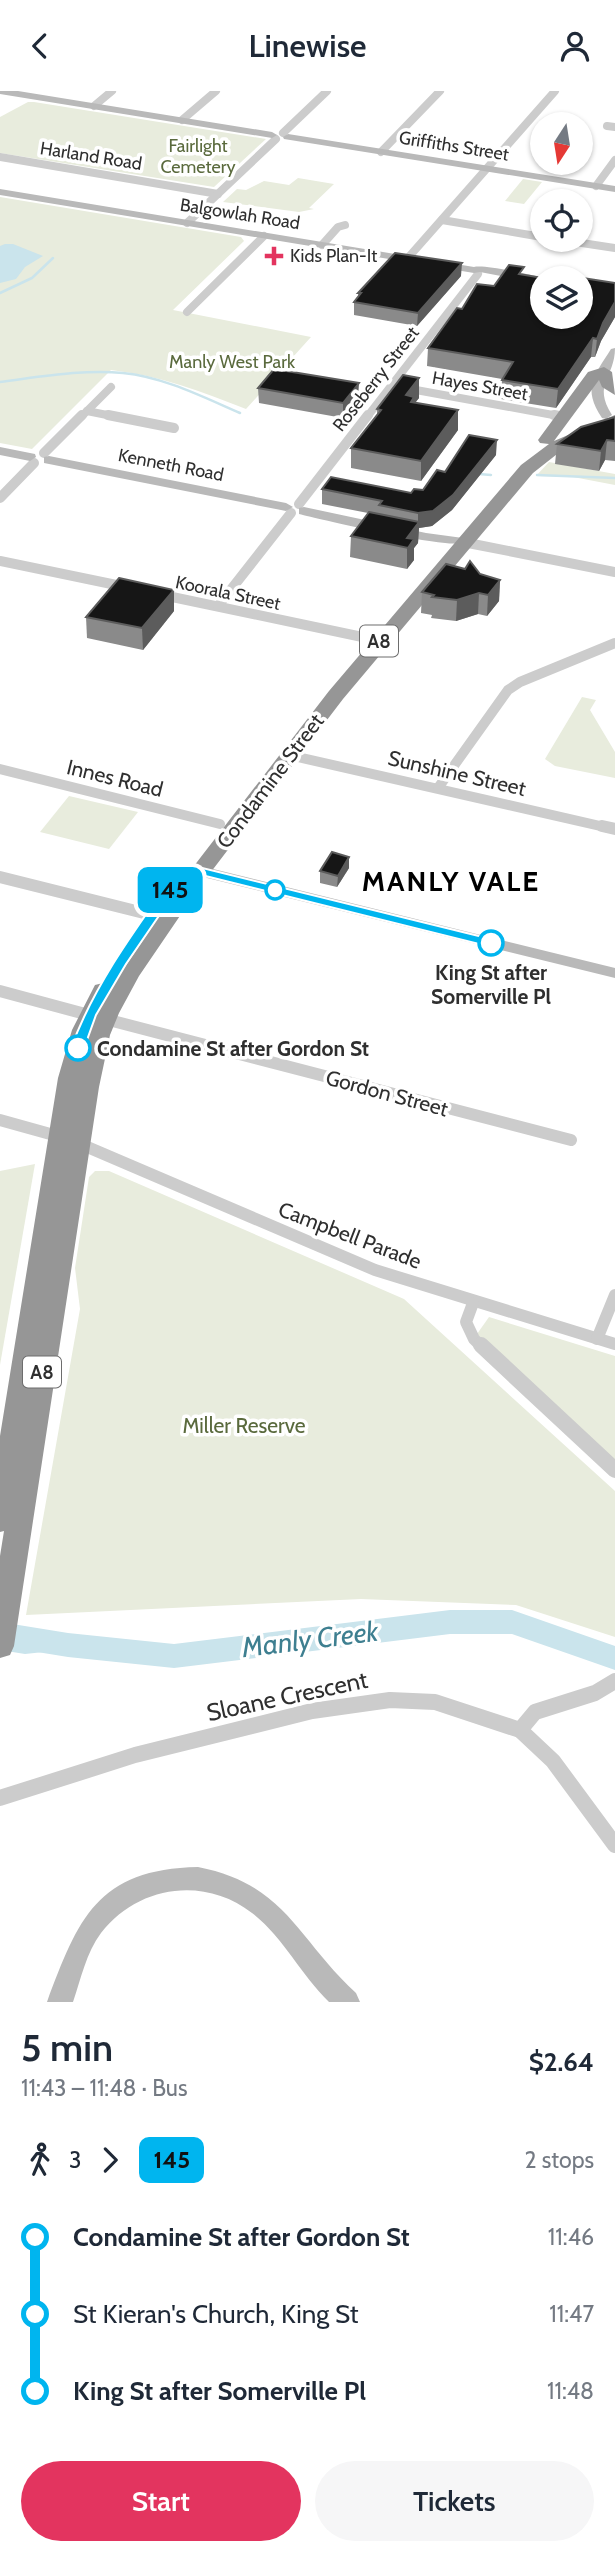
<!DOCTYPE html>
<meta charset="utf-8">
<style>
:root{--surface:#fff;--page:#f6f6f7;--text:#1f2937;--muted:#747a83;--accent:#e3345f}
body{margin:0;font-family:Cabin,sans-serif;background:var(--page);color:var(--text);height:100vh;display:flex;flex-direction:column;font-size:26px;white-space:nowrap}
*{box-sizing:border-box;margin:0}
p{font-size:23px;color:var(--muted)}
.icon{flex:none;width:38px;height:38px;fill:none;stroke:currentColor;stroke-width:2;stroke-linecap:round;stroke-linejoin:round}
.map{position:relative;height:1911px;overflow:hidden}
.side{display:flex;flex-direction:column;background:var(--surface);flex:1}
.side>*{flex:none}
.badge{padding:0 14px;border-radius:10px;font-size:24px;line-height:46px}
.needle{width:46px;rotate:192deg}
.buttons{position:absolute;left:530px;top:21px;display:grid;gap:14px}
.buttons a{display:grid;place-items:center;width:63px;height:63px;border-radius:50%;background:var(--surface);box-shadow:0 2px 5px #0004;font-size:35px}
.map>.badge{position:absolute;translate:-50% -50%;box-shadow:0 0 0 4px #fff}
.legs{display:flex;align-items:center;gap:10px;height:77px;padding:0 21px;font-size:23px}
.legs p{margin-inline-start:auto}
.head{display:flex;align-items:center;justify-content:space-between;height:119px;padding:0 21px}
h1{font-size:38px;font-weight:600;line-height:52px}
.cta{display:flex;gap:14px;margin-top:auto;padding:14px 21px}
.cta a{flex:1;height:80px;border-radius:42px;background:var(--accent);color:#fff;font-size:28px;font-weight:600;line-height:80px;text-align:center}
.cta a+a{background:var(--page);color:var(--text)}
ul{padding:0 21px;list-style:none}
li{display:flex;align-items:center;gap:24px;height:77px;font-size:26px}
li i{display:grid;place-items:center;width:10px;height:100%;margin:0 9px;background:currentColor}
li i::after{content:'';width:18px;height:18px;margin:-9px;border:5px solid;border-radius:50%;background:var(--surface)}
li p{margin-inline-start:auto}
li:first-child i{background:linear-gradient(#0000 50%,currentColor 0)}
li:last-child i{background:linear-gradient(currentColor 50%,#0000 0)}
header{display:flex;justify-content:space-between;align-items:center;height:91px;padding:0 21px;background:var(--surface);font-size:32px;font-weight:600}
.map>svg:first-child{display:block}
.green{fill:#e8ecdd}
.water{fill:#cae4ec}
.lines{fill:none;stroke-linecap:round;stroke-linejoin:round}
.stream{stroke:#cae4ec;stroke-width:2.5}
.river{fill:#cae4ec;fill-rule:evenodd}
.street-far3{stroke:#ccc;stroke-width:8}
.street-far2{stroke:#ccc;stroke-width:10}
.street-far1{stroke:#ccc;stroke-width:12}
.street{stroke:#ccc;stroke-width:16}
.secondary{fill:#b9b9b9;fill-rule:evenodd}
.highway{fill:#969696;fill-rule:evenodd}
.wall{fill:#8a8a8a}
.shaded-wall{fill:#5c5c5c}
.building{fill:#161616;stroke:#5c5c5c;stroke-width:2}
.line-1{fill:#00b5ef;stroke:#fff;stroke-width:2}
.poi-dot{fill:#e3345f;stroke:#fff;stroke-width:2.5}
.stop-1-dot{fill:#fff;stroke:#00b5ef;stroke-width:3.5}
.labels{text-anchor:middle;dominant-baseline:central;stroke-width:7;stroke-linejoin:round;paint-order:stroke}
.far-park-label{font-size:18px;fill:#5a6a3d;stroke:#fff}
.far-street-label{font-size:18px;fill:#2f2f2f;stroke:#fff}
.far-poi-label{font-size:18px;fill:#2f2f2f;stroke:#fff;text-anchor:start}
.shield{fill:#fff;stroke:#6d6d6d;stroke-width:2}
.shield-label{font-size:19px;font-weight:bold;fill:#2f2f2f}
.street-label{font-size:21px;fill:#2f2f2f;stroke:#fff}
.stop-label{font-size:21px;font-weight:bold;fill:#2f2f2f;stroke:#fff}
.park-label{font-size:21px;fill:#5a6a3d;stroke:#fff}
.near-street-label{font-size:24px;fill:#2f2f2f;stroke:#fff}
.district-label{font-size:28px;font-weight:bold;letter-spacing:2px;fill:#000;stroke:#fff}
.near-water-label{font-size:28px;font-style:italic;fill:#3e7f90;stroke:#fff}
</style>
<header><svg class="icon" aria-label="back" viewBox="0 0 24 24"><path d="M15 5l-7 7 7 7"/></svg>Linewise<svg class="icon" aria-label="person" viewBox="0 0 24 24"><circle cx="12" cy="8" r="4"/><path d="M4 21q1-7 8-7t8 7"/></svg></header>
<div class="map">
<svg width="615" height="1911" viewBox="0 0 615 1911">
<rect width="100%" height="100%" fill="#fff"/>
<g class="green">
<path d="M28,11h6l232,37 -52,48 -214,-34v-36z"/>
<path d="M298,87l36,6 -25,24 5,1 -15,3 -76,-10 14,-13 9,1 18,-9 25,4z"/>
<path d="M523,88l19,3 -18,22 -19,-3z"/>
<path d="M0,106l241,40 3,4 -71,69 138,27 -65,72c-43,-17 -88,-34 -135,-39l-79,79 -32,-6z"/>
<path d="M549,371l66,12v11l-42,-8 -37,-1z"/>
<path d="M582,606l14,3 -6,10 25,42v26l-60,-12 -10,-7z"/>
<path d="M69,705l69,16 -29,37 -69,-17z"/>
<path d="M35,1073l-35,201v-194z"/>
<path d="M95,1080h14l295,128 211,192v146l-99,-32 -155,-6 -335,16 54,-306 -5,-41 14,-91z"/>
<path d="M489,1226l126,39v105l-138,-127z"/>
</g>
<g class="water">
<path d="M5,153h8l30,12 -18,11 -9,12 -16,4v-37z"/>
<path d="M0,1536l57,10 34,10 -66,7 -25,-4z"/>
</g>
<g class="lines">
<g class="stream">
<path d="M0,202l32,-15 21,-20"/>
<path d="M0,291c40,-5 83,-13 123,-9 41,4 80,24 117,40"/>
<path d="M479,383l12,1"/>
<path d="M537,384l78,3"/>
</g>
<path class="river" d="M450,1519h62l103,36v24l-103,-36h-62l-276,34 -106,-11 -68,-11v-24l68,11 106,11z"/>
<g class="street-far3">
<path d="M94,15l18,-15"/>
<path d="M182,29l34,-29"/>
<path d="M607,35l8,1"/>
<path d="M283,42l44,-42"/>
<path d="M381,61l59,-61"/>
<path d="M0,66l218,37"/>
<path d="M596,95l19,-26"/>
<path d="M442,129l100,17"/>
<path d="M187,132l89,-84"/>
<path d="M562,149l53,8"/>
<path d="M322,154l16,-18 7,-2"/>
<path d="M407,168l148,-168"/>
<path d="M187,221l77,-76"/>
<path d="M405,297l159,29"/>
<path d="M87,320l30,6"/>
<path d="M81,326l30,-30"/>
<path d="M367,326l111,-143"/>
</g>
<g class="street-far2">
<path d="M108,324l66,13"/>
<path d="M554,324l10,2"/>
<path d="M44,362l38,-38"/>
<path d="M0,407l34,-35"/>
<path d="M299,413l69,-89"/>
<path d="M463,451l152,30"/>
<path d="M0,470l126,26"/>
<path d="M158,503l209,44"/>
<path d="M218,515l73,-93"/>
<path d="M289,664l320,73"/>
<path d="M0,678l220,55"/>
<path d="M438,697l70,-98 12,-8 95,-39"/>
</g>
<g class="street-far1">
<path d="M602,735l13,3"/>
<path d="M0,786l152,38"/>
<path d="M0,900l89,24"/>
<path d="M105,928l466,121"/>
<path d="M0,1029l61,17"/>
<path d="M78,1052l297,127 240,74"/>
<path d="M473,1212l-7,19 8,17 8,8"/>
<path d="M597,1248l18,-44"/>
</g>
<g class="street">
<path d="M481,1254l134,125"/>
<path d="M520,1639l15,-18 60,-19 20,-12"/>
<path d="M0,1707l135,-43 177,-44 78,-11 45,2 85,28 33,31 62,84"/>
</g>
<g class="secondary">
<path d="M0,0h18l254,41 5,3 -5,3 -272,-44z"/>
<path d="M288,43l327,52v6l-331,-53 -1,-2z"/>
<path d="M0,98l474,78c10,-3 56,8 71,11l-3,6 -62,-12 -6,1 -474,-78z"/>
<path d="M615,257c0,30 -23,35 -3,67l-6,4 -4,-1c-20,-30 -8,-42 9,-69z"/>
<path d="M0,356l35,7 1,3 -6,4 -30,-6z"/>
<path d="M49,365l237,47 7,4 -7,4 -242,-48v-6z"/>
<path d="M304,416l122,26 37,5 7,4c-12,10 -147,-22 -171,-28v-6z"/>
<path d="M201,775l414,102v10l-420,-103 -2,-4z"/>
<path d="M198,1776c88,17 99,72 158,126l4,9h-31c-28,-27 -46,-65 -77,-89 -47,-37 -114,-28 -151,20 -15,20 -20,46 -28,69h-26c31,-83 50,-133 151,-135z"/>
</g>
<path class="highway" d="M604,276l8,5 3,23 -13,-8 -3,-7 -45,61 61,-26v11l-49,21 -33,26 -190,226 -142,186 -62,91 -20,37 -9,22 -11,52 -85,559 -4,9 -10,3v-102l4,-25 -4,1v-96l58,-358 14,-48 23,-45 8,-2 9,3 75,-111 142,-184 192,-226 28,-21 -9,-1 -2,-3 50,-68z"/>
</g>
<g class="wall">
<path d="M523,184l20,3 72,5v34l-14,24 -6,16h-4l-35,51 -55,-9 1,-20 -75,-13 1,-18 34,-39 32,-23z"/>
<path d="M461,185l-44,50 -63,-11v-13l4,-5v-4z"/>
<path d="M419,287v20l-4,5 43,7v20l-37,51 -70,-13v-20l26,-33v-6z"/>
<path d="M258,297l100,10 -15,20 -84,-15z"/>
<path d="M615,326v44l-10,-1 -6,11 -44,-7 2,-20z"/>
<path d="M496,364l-44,55 -20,16 -13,2 -1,15 -4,5v12l-7,9 -57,-12 1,-21 17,-23 -46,-9v-15l89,4 12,-3 22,-18z"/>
<path d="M480,483l20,6 -1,21 -12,15 -9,-2 -22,7 -25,-3 1,-3 -11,-2 1,-21z"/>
<path d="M174,520l-31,39 -56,-12 -1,-21z"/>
<path d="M349,766v11l-12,19 -17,-4v-12z"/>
</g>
<g class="shaded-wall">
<path d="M462,172l-1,13 -44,50 1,-13z"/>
<path d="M615,211v15l-14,24 -6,16 2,-18 6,-16z"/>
<path d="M593,247l-2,19 -35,51 2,-19z"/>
<path d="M419,287v20l-5,6 -8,-9z"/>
<path d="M359,292l-1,15 -15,20v-15z"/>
<path d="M458,319v20l-37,51v-20z"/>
<path d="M497,349l-1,15 -44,55 -20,16 -13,2 -1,15 -4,5v12l-7,9v-31l11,-14v-11z"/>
<path d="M607,349l-2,20 -6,11 2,-20z"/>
<path d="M500,489l-1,21 -12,15 1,-21z"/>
<path d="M174,499v21l-31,39 -1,-22z"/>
<path d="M479,502l-1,21 -22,7 1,-21z"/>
<path d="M349,766v11l-12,19 1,-11z"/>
</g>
<g class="building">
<path d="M395,162l67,10 -44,50 -64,-11 7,-9h-3z"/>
<path d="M509,174l15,2 -5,7 24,4 -1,39h39v-39h-34l4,-5 64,10v19l-12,21 -6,16 -4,-1 -35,51 -56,-9 11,-18 -85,-14 29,-40 5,1 15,-25 17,2z"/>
<path d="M274,278l85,14 -16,20 -85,-15z"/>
<path d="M403,284l16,3 -13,17 8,2 -3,5 47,8 -37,51 -70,-13 30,-38 -4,-1z"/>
<path d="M615,326v24l-8,-1 -6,11 -44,-7 24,-17z"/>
<path d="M469,344l28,5 -44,55 -20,16 -15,2 -39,-8 3,-4 -60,-12 9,-12 80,16 3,-4 9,1 14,-20 8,2z"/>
<path d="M369,421l50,10 -12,16 7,1 -6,9 -57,-12z"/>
<path d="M470,470l10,13 20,6 -12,15 -9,-2 -22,7 -25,-3 2,-2 -12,-3 24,-28 19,5z"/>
<path d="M119,487l55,12 -32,38 -56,-11z"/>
<path d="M332,761l17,5 -11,19 -18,-5z"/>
</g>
<path class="line-1" d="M186,773l305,75 6,4 -6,4 -302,-75 -63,92 -30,51 -13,36h-10l-2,-3c25,-68 69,-125 110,-183z"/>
<path class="poi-dot" d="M270.5 154.5h7v7h7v7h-7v7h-7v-7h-7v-7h7z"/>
<g class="stop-1-dot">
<circle cx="275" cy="799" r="9"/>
<circle cx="491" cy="852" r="12"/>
<circle cx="78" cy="957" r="12"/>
</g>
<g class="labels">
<g class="far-park-label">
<text x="198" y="55">Fairlight<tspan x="198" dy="21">Cemetery</tspan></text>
<text x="232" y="271">Manly West Park</text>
</g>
<g class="far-street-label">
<text transform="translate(454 55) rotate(9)">Griffiths Street</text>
<text transform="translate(91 65) rotate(9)">Harland Road</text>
<text transform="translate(240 123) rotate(9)">Balgowlah Road</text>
<text transform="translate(376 288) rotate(-52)">Roseberry Street</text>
<text transform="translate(480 295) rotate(10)">Hayes Street</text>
<text transform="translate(171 374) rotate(11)">Kenneth Road</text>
<text transform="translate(228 502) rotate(12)">Koorala Street</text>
</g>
<g class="far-poi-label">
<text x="290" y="165">Kids Plan-It</text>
</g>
<g class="shield">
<rect x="360" y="534.5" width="38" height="31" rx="5"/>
<rect x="23" y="1265.5" width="38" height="31" rx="5"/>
</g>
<g class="shield-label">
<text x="379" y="550">A8</text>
<text x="42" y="1281">A8</text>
</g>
<g class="street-label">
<text transform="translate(457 682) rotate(13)">Sunshine Street</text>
<text transform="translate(115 687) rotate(14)">Innes Road</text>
<text transform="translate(270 690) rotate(-53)">Condamine Street</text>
<text transform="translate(387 1002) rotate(15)">Gordon Street</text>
<text transform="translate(350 1144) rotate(21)">Campbell Parade</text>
</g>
<g class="stop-label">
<text x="491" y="881">King St after<tspan x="491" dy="24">Somerville Pl</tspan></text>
<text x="97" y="957" text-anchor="start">Condamine St after Gordon St</text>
</g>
<g class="park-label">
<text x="244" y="1334">Miller Reserve</text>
</g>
<g class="near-street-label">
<text transform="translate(287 1605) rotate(-12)">Sloane Crescent</text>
</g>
<g class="district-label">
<text x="451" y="790">MANLY VALE</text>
</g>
<g class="near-water-label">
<text transform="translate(310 1548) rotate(-7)">Manly Creek</text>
</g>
</g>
</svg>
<div class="buttons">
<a><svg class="needle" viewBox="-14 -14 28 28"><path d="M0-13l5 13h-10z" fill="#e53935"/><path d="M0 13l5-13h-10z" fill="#747a83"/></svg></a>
<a><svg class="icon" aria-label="locate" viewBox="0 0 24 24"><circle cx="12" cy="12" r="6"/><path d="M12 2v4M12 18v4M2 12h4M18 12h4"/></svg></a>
<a><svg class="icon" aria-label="layers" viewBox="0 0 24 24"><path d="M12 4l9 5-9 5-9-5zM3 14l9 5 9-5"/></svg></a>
</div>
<b class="badge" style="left:170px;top:799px;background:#00b5ef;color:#111">145</b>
</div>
<section class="side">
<div class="head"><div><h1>5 min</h1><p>11:43 – 11:48 · Bus</p></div><b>$2.64</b></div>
<div class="legs"><svg class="icon" aria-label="walk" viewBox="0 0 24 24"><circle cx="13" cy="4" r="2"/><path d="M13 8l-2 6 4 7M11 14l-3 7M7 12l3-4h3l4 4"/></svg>3<svg class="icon" aria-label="forward" viewBox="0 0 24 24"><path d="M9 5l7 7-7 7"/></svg><b class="badge" style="background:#00b5ef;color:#111">145</b><p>2 stops</p></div>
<ul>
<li><i style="color:#00b5ef"></i><b>Condamine St after Gordon St</b><p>11:46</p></li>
<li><i style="color:#00b5ef"></i><span>St Kieran's Church, King St</span><p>11:47</p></li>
<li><i style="color:#00b5ef"></i><b>King St after Somerville Pl</b><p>11:48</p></li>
</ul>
<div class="cta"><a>Start</a><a>Tickets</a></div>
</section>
